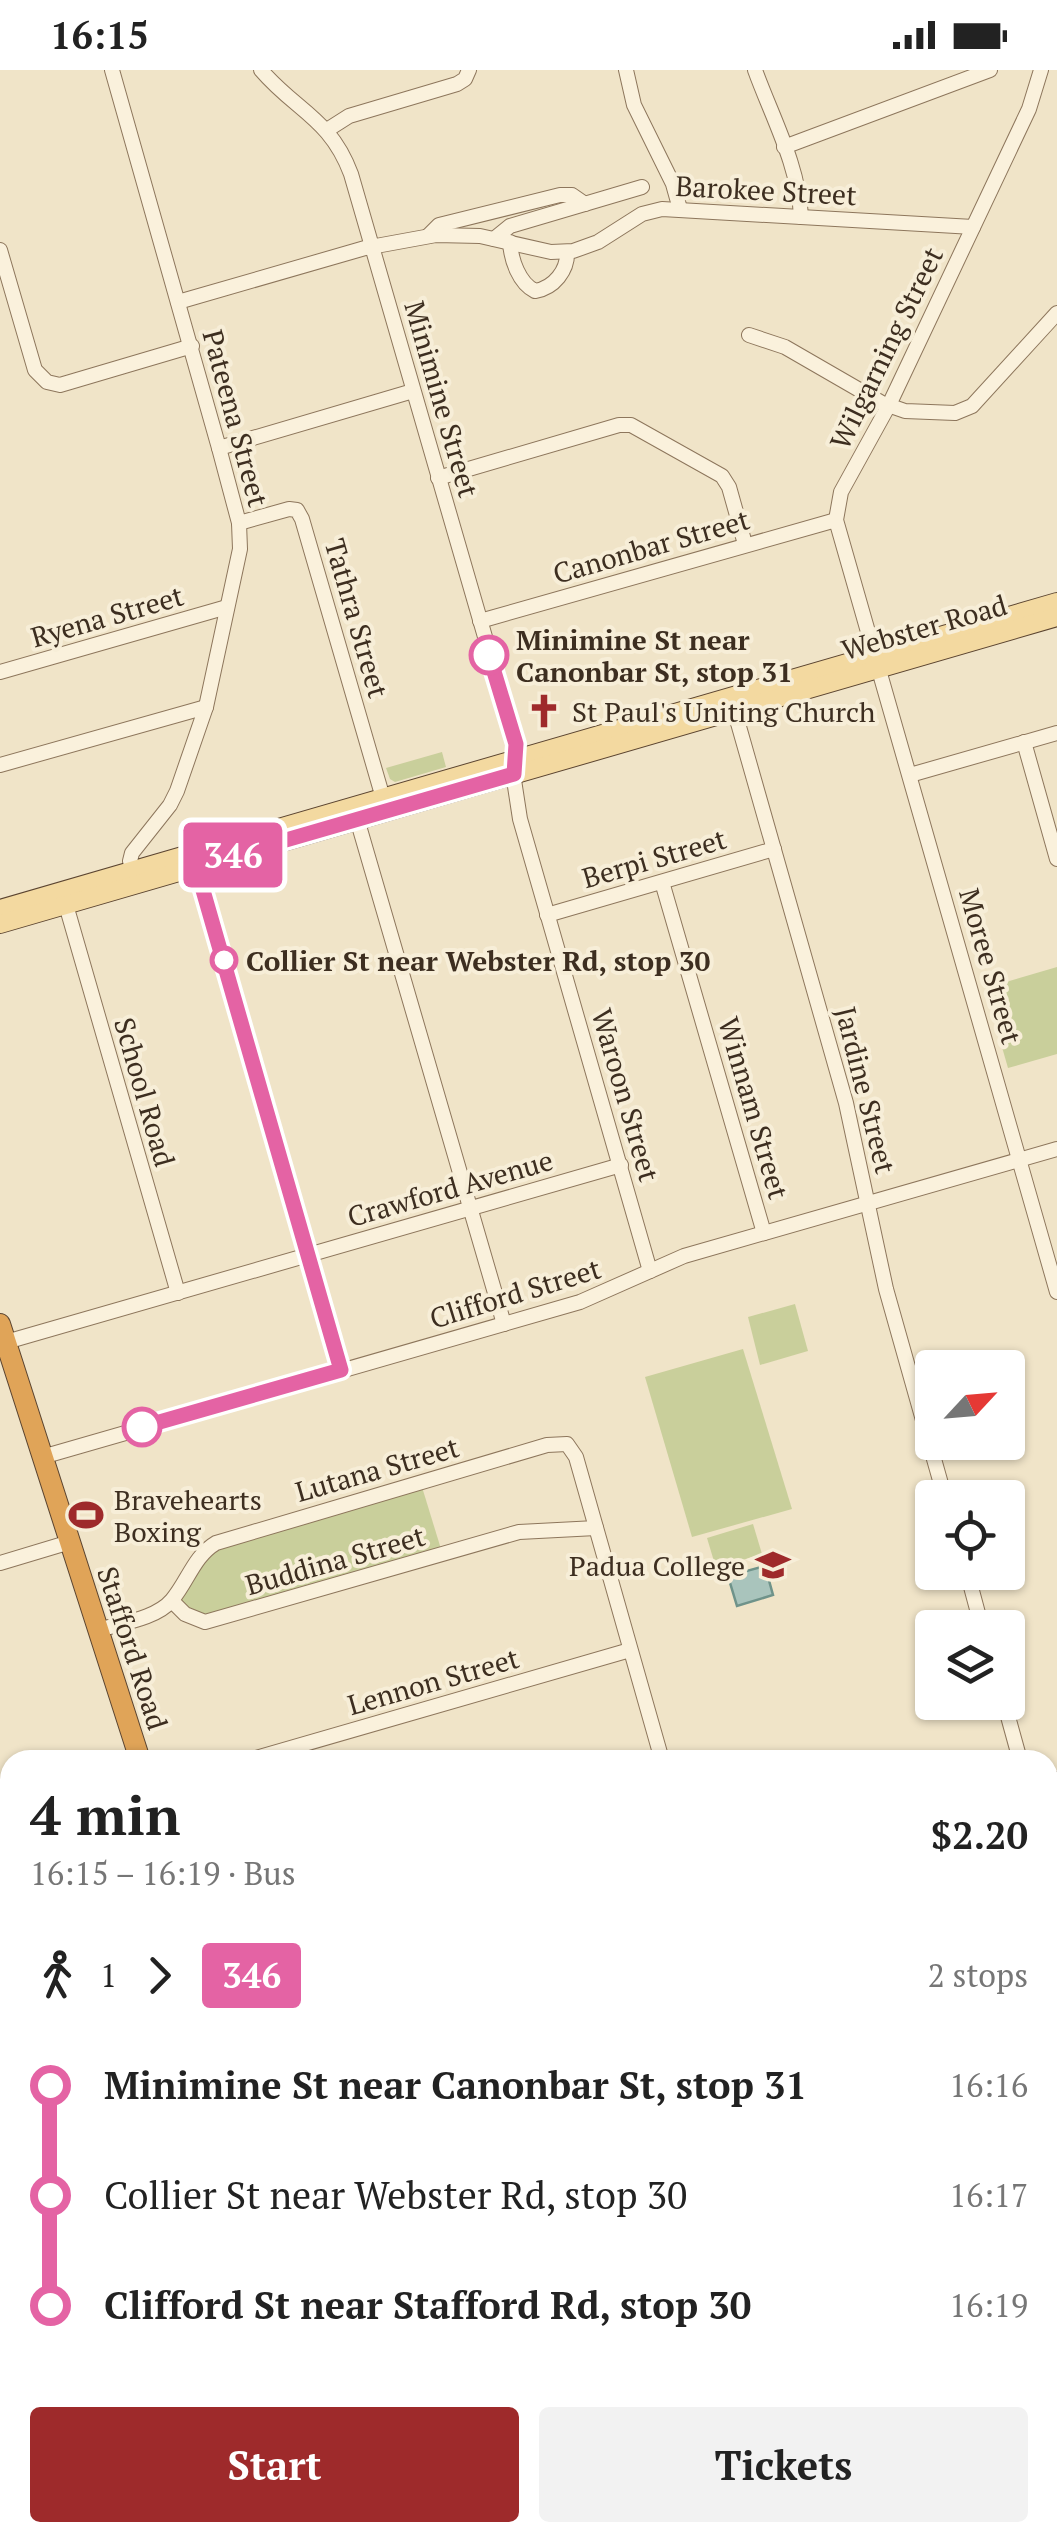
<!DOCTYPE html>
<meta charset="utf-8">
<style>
:root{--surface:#fff;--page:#f2f2f2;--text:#222;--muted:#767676;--accent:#9e2a2b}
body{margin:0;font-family:"PT Serif",serif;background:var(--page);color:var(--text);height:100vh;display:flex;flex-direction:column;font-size:38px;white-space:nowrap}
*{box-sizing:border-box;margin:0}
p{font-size:32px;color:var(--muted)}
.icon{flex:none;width:55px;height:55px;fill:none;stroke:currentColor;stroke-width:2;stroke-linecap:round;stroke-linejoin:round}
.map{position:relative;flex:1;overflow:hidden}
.sheet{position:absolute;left:0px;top:1680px;width:1058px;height:792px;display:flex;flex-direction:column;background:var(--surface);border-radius:30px 30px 0 0;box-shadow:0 2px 8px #0004}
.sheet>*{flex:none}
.badge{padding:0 20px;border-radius:8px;font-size:35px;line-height:65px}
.needle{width:65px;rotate:64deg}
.controls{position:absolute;left:915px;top:1280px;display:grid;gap:20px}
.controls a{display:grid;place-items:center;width:110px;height:110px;border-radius:10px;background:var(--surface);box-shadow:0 2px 8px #0004;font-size:50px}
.map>.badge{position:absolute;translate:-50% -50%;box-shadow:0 0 0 5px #fff}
.legs{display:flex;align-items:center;gap:15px;height:110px;padding:0 30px;font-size:32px}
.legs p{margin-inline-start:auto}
.headline{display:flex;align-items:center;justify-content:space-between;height:170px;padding:0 30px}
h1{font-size:55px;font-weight:700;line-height:75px}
.primary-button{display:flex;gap:20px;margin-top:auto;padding:20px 30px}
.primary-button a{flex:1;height:115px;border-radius:10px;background:var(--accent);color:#fff;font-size:40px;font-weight:700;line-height:115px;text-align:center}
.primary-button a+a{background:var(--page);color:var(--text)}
ul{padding:0 30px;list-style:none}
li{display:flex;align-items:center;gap:35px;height:110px;font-size:38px}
li i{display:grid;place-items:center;width:15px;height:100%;margin:0 12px;background:currentColor}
li i::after{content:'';width:25px;height:25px;margin:-12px;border:8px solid;border-radius:50%;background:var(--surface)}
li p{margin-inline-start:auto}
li:first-child i{background:linear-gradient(#0000 50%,currentColor 0)}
li:last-child i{background:linear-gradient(currentColor 50%,#0000 0)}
.status{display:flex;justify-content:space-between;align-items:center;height:70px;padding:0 50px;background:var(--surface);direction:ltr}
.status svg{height:28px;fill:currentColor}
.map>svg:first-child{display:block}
.green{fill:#c9cf9b}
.water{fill:#a9c4bc;stroke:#6f938a;stroke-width:2.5}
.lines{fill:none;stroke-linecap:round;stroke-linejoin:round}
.minor-casing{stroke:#8d765c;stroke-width:16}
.major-casing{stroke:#5b4430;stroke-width:20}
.highway-casing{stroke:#5b4430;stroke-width:22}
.minor{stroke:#faf1dc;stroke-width:14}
.major{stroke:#f3d9a0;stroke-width:18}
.highway{stroke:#e0a458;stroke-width:20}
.line-1-casing{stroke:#fff;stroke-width:22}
.line-1{stroke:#e463a4;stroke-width:15}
.stop-1-dot{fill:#fff;stroke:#e463a4;stroke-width:5}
.labels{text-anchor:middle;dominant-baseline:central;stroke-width:8;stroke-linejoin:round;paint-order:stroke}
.street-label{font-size:28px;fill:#3d2e20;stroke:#f7eed8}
.stop-label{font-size:28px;font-weight:bold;fill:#3d2e20;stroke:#f7eed8;text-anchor:start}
.poi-label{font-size:28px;fill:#3d2e20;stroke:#f7eed8;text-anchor:start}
</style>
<div class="status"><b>16:15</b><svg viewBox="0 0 49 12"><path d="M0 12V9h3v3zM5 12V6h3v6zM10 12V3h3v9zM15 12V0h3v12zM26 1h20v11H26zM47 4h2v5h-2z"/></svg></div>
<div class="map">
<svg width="1057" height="2471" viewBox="0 0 1057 2471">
<rect width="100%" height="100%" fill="#f0e4c8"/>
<g class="green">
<path d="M442,682l4,15 -51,15 -5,-3 -4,-11z"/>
<path d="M1057,897v87l-49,14 -23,-80z"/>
<path d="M795,1234l13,47 -48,14 -12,-48z"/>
<path d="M743,1279l49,160 -100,28 -47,-160z"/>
<path d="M422,1417l19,62 -234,69 -28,-15 19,-33 18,-21z"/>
<path d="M753,1454l9,30 -46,14 -9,-30z"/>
</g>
<path class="water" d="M765,1496l8,29 -36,11 -9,-30z"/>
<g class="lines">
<g class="minor-casing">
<g id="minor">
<path d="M112,0l107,378 20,75 1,26 -34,158 -29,84 -7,14 -38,48 -2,8 5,18"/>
<path d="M261,0c35,41 69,48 90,104l165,570 -2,36 6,39 130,452"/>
<path d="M626,0l8,35 39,79 7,25"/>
<path d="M755,0c17,47 44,96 46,147"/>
<path d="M1041,0l-12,39 -140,296 -48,87 -5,28 221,772"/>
<path d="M327,60l22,-14 108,-32 8,-5 4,-9"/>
<path d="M784,77l206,-77"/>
<path d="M428,166l11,-11 121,-30h12l13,9"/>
<path d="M494,169l16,-13 132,-39"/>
<path d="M510,172c1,18 9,41 25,49 19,-3 33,-21 32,-39"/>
<path d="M0,180l35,120 12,12 13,3 132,-39"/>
<path d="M178,232l187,-54 71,-13 44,1 71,16 22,-1 25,-9 44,-28 20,-5 311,18"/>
<path d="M749,265l36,12 97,56 23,8 50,2 17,-7 85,-93"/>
<path d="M219,378l194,-57"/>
<path d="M438,408l181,-53h12l91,51 7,11 16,57"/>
<path d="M239,453l50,-14 8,1 5,9 81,279"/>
<path d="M480,551l356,-101"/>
<path d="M0,602l227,-65"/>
<path d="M732,632l114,401 40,186 59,209"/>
<path d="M1024,672l33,117"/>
<path d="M0,695l206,-58"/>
<path d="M910,705l147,-42"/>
<path d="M357,749l147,505"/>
<path d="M194,787l147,513"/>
<path d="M662,812l102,351"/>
<path d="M66,835l112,388"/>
<path d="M547,845l227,-66"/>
<path d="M6,1272l615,-177"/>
<path d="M42,1387l538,-155 104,-46 373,-107"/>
<path d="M0,1493l70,-21"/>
<path d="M967,1502l15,56"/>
<path d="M172,1531l13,13 20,8 314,-90 77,-4"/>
<path d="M98,1560c23,-7 58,-11 74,-30 16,-19 22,-44 44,-57l331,-98 20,-1 9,13 86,303"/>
<path d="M1004,1632l16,58"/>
<path d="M249,1690l381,-110"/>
<path d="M1048,1712l9,-3"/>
<path d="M0,1785l10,32"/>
<path d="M0,2010l10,-3"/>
<path d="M0,2161l10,-3"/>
<path d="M0,2174l10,-3"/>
<path d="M1048,2294l9,32"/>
<path d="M0,2325l10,-3"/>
<path d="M224,2462l3,9"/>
<path d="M566,2462l2,9"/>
<path d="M721,2462l2,9"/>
<path d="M877,2462l3,9"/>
<path d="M392,2466l11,-4"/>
<path d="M34,2471l27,-9"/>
</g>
</g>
<g class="major-casing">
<g id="major">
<path d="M0,839l1057,-307"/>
<path d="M0,854l1057,-307"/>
</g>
</g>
<g class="highway-casing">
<g id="highway">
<path d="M0,1254l140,436"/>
<path d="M377,2462l2,9"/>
</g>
</g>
<use href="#minor" class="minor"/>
<use href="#major" class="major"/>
<use href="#highway" class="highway"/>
</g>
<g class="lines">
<g class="line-1-casing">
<path id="line-1" d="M142,1357l199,-57 -145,-504 318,-92 2,-30 -27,-89"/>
</g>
<use href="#line-1" class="line-1"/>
</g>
<defs>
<g id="church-bare" transform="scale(2.7)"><path d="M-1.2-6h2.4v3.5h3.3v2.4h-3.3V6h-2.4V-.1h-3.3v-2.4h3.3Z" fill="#9e2a2b" stroke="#f7eed8" stroke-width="2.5" paint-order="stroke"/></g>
<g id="stadium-bare" transform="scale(2.7)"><path d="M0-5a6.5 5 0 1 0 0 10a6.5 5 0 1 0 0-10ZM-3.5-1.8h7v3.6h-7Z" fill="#9e2a2b" stroke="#f7eed8" stroke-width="2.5" paint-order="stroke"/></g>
<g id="school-bare" transform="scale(2.7)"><path d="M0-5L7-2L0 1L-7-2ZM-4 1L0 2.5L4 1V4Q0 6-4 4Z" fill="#9e2a2b" stroke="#f7eed8" stroke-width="2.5" paint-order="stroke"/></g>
</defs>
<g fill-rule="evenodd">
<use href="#church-bare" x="544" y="641"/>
<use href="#stadium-bare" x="86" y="1445"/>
<use href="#school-bare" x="773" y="1495"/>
</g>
<g class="stop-1-dot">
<circle cx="489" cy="585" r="18"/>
<circle cx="224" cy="890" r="12"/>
<circle cx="142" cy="1357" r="18"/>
</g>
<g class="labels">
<g class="street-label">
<text transform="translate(766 120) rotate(3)">Barokee Street</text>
<text transform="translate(886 278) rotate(-64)">Wilgarning Street</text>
<text transform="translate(442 329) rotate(74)">Minimine Street</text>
<text transform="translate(236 348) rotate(75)">Pateena Street</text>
<text transform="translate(651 476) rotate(-16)">Canonbar Street</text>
<text transform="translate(107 546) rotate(-16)">Ryena Street</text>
<text transform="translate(357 548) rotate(74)">Tathra Street</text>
<text transform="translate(924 557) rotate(-16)">Webster Road</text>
<text transform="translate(654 788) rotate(-16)">Berpi Street</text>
<text transform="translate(991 896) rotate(74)">Moree Street</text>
<text transform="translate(866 1020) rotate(76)">Jardine Street</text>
<text transform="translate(145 1022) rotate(74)">School Road</text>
<text transform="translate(626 1025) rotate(74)">Waroon Street</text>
<text transform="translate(754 1038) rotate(74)">Winnam Street</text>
<text transform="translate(450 1118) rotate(-16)">Crawford Avenue</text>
<text transform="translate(515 1223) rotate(-17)">Clifford Street</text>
<text transform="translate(377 1399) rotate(-16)">Lutana Street</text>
<text transform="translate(335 1490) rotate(-16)">Buddina Street</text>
<text transform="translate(133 1578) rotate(72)">Stafford Road</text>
<text transform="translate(433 1611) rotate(-16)">Lennon Street</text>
</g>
<g class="stop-label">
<text x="516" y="569">Minimine St near<tspan x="516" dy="32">Canonbar St, stop 31</tspan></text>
<text x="246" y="890">Collier St near Webster Rd, stop 30</text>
</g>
<g class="poi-label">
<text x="572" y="641">St Paul's Uniting Church</text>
<text x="114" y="1429">Bravehearts<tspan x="114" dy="32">Boxing</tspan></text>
<text x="745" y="1495" text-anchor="end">Padua College</text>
</g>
</g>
</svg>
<div class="controls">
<a><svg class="needle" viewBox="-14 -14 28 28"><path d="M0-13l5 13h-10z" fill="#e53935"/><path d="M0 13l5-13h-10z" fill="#767676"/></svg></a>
<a><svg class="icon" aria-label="locate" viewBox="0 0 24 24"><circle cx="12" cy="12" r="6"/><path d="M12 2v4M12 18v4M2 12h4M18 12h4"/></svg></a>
<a><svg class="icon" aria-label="layers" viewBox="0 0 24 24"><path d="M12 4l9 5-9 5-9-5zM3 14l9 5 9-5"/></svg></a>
</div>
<b class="badge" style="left:233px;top:785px;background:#e463a4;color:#fff">346</b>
<section class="sheet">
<div class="headline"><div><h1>4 min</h1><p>16:15 – 16:19 · Bus</p></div><b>$2.20</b></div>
<div class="legs"><svg class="icon" aria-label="walk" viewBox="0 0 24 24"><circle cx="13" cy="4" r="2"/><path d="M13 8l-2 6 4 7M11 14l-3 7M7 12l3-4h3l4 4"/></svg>1<svg class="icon" aria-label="forward" viewBox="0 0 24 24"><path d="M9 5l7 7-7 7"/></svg><b class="badge" style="background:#e463a4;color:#fff">346</b><p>2 stops</p></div>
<ul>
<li><i style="color:#e463a4"></i><b>Minimine St near Canonbar St, stop 31</b><p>16:16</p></li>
<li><i style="color:#e463a4"></i><span>Collier St near Webster Rd, stop 30</span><p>16:17</p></li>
<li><i style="color:#e463a4"></i><b>Clifford St near Stafford Rd, stop 30</b><p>16:19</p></li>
</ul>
<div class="primary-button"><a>Start</a><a>Tickets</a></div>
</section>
</div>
